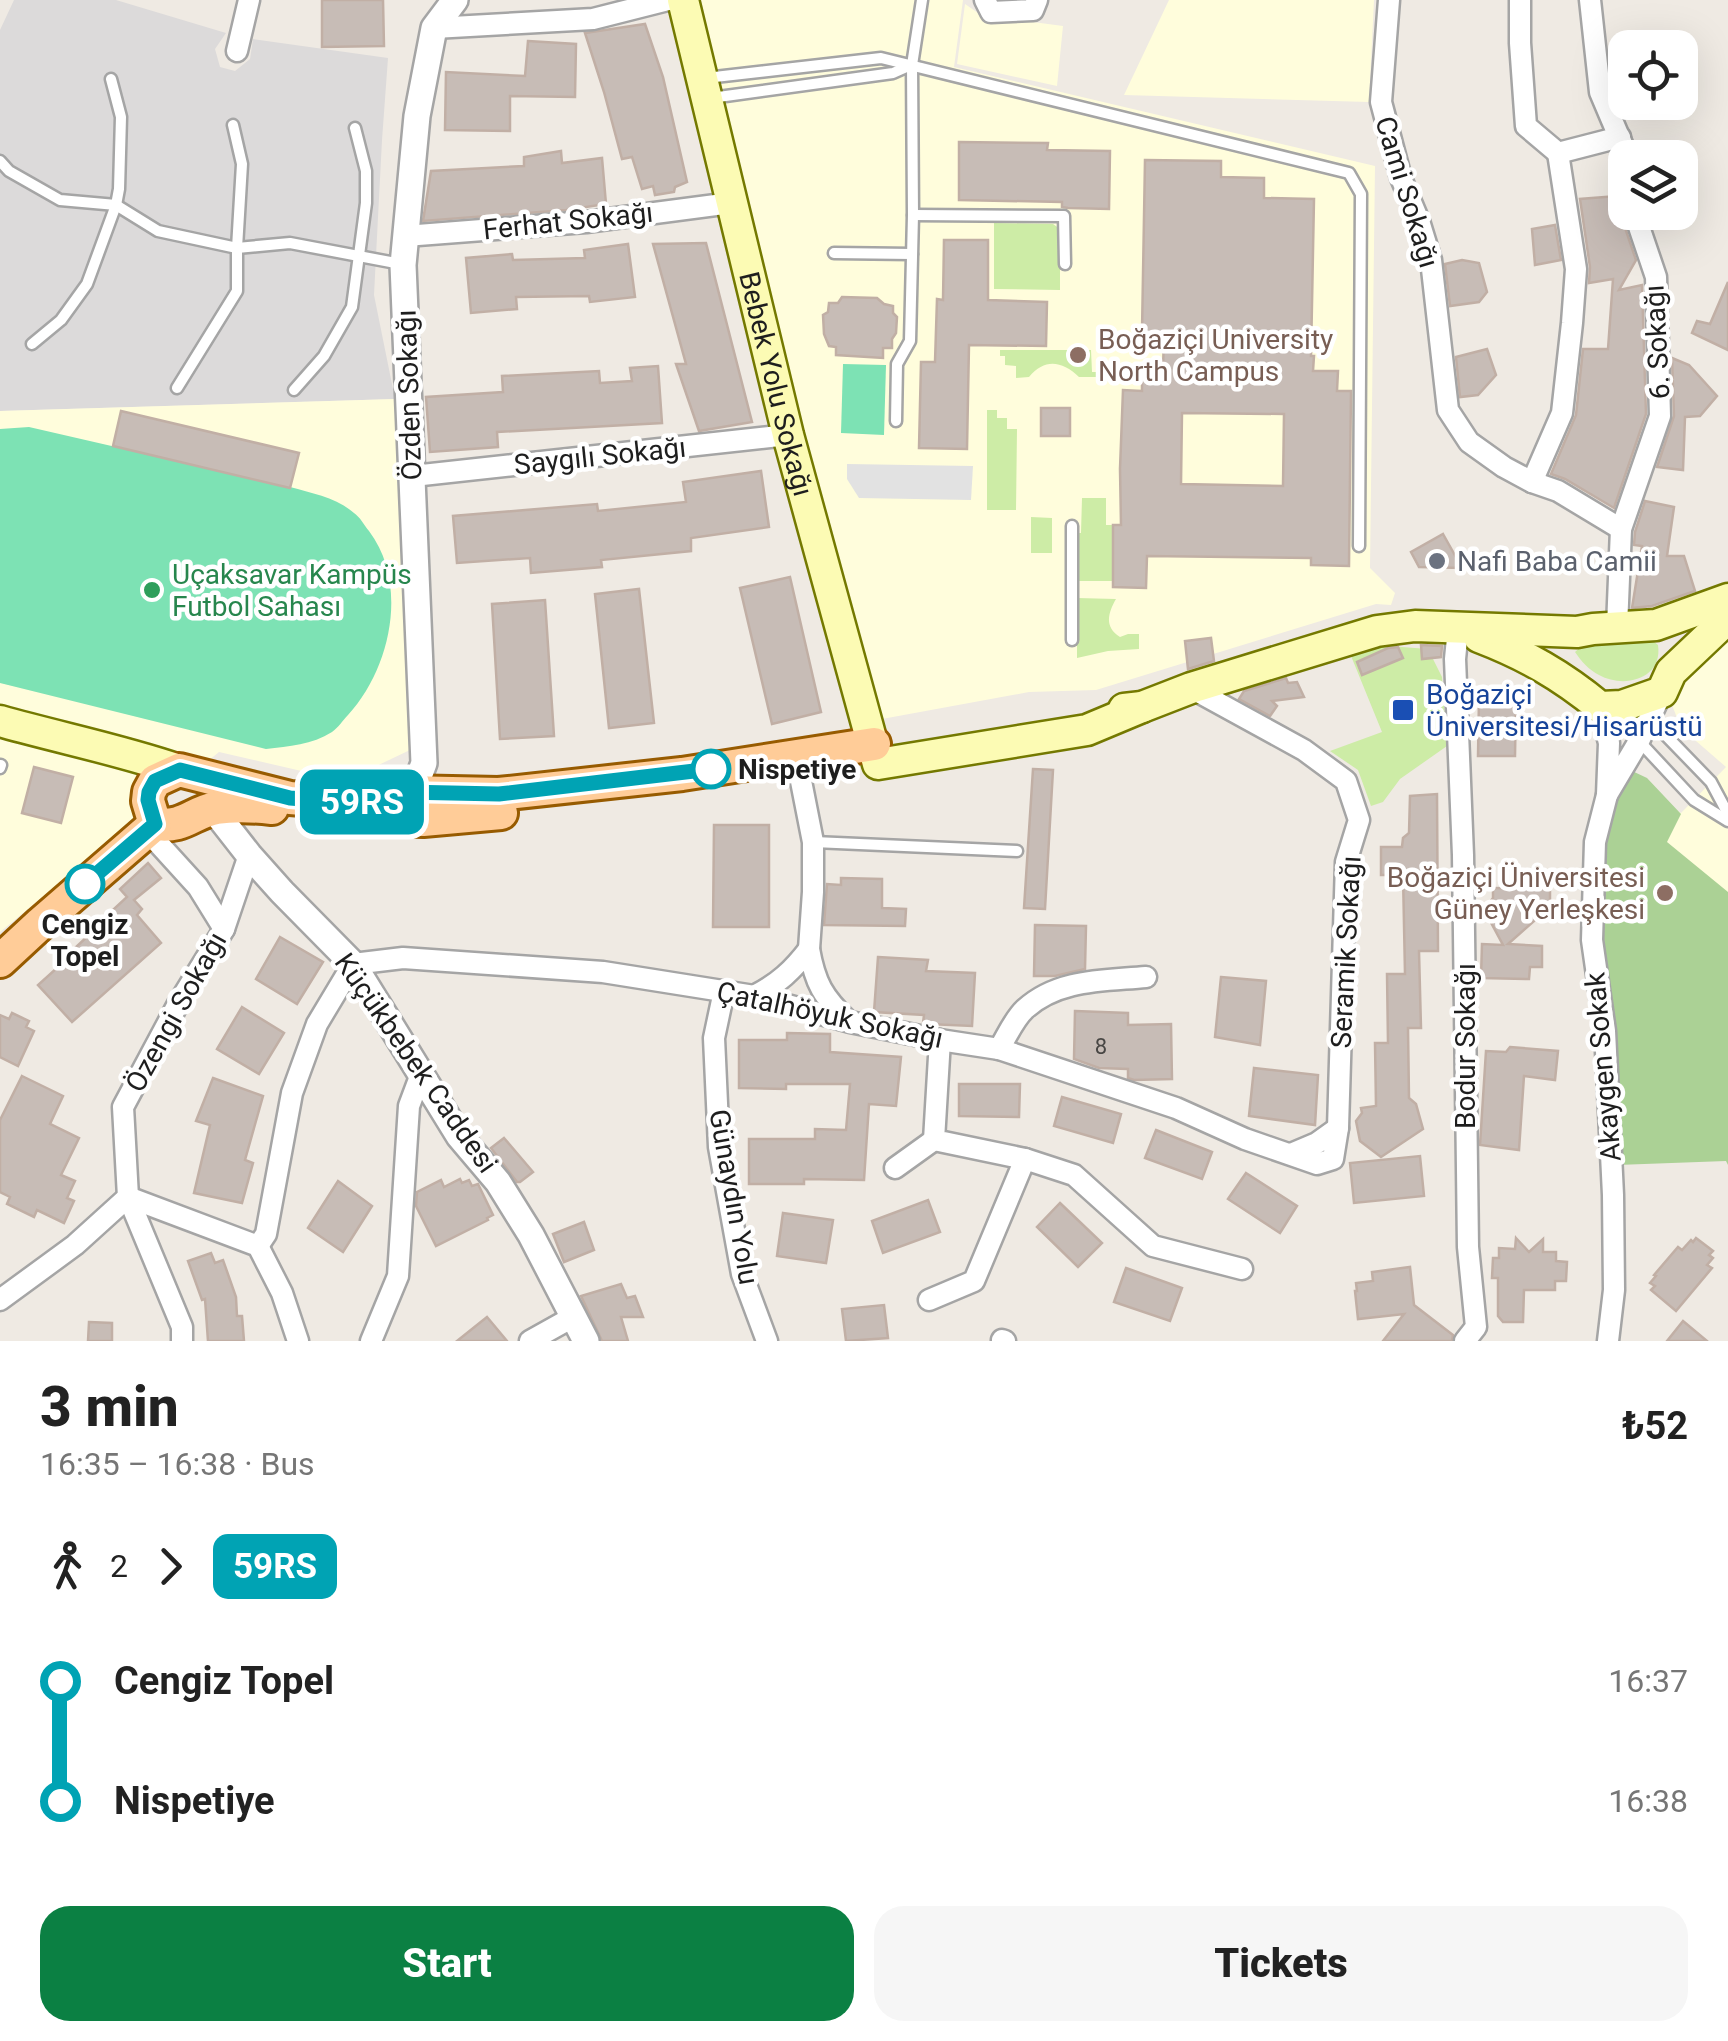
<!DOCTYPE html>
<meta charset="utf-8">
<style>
:root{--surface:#fff;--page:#f6f6f6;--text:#222;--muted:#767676;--accent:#0b8043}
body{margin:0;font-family:Roboto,sans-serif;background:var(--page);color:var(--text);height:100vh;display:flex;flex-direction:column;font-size:38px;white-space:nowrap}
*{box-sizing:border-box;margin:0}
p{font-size:32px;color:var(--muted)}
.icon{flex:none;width:55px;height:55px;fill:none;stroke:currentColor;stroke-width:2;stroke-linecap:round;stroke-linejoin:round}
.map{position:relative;height:1341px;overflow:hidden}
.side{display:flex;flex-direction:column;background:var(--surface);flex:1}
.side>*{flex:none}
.badge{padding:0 20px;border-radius:15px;font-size:35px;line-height:65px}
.buttons{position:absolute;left:1608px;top:30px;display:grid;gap:20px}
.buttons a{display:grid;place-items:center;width:90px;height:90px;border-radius:20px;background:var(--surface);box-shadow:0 10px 40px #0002;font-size:50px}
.map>.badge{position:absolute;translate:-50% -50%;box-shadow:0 0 0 5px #fff}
.legs{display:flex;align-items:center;gap:15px;height:110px;padding:0 40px;font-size:32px}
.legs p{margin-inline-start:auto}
.headline{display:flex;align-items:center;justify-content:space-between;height:170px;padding:0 40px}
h1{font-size:55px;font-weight:800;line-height:75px}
.button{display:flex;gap:20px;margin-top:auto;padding:20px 40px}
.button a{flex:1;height:115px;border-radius:30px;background:var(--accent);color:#fff;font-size:40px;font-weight:800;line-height:115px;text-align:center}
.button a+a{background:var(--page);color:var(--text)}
ul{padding:0 40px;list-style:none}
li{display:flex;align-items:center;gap:35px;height:120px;font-size:38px}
li i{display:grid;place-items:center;width:15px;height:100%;margin:0 12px;background:currentColor}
li i::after{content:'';width:25px;height:25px;margin:-12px;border:8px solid;border-radius:50%;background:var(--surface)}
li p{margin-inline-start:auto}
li:first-child i{background:linear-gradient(#0000 50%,currentColor 0)}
li:last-child i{background:linear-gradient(currentColor 50%,#0000 0)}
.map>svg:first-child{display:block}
.residential{fill:#dcdada}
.education{fill:#fffddc}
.grass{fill:#cdeca6}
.forest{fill:#abd195}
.pitch{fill:#7de2b4}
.parking{fill:#e2e2e2}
.building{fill:#c7bcb6;stroke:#c1afa5;stroke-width:2.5;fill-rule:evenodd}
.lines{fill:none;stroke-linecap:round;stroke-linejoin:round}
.service-casing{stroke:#a5a5a5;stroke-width:15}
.minor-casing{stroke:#a5a5a5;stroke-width:25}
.tertiary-casing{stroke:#a5a5a5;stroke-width:30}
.secondary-casing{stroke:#747900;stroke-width:35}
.primary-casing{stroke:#975b00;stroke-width:38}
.service{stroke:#fff;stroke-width:10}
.minor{stroke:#fff;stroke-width:20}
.tertiary{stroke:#fff;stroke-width:25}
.secondary{stroke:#fcfbb4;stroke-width:30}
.primary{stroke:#ffcc98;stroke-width:32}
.line-1-casing{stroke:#fff;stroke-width:22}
.line-1{stroke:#00a3b4;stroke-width:15}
.education-dot{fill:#8d6e63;stroke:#fff;stroke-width:4}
.worship-dot{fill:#6b7280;stroke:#fff;stroke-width:4}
.leisure-dot{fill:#2e9e5b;stroke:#fff;stroke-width:4}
.transit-dot{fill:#1a4fb4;stroke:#fff;stroke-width:4}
.stop-1-dot{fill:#fff;stroke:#00a3b4;stroke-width:5}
.labels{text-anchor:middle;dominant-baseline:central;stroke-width:9;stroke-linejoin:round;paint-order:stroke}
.number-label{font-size:22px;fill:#484644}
.street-label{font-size:28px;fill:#1e1e1e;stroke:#fff}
.education-label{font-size:28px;fill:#785e54;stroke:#fff;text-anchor:start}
.worship-label{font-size:28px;fill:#5b616d;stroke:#fff;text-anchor:start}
.leisure-label{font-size:28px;fill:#27864d;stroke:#fff;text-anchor:start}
.transit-label{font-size:28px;fill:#164399;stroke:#fff;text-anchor:start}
.stop-label{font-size:28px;font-weight:bold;fill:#1e1e1e;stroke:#fff;text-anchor:start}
</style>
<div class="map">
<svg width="1728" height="1341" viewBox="0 0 1728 1341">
<rect width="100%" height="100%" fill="#efeae3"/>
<path class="residential" d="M14,0h102l110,33 -11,16 5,18 15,4 15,-12 3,-20 135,19 -6,82 -8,155 21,104 -395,12v-381z"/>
<g class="education">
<path d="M701,0h262l-9,67 421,99 -5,402 25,25 -4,12 -15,-1 -280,86 -67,2 -147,27 -67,-241 -63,-247z"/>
<path d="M1169,0h205l-5,102 -245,-7z"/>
<path d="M965,4l16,11 82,11 -6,60 -100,-22z"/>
<path d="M395,399l15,351 -65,31 -126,-29 -219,180v-521z"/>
<path d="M1728,633v532l-1,-4 -114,-128 -11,-96v-88l16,-52 11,-13 6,-1 46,30 45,-46 -45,-39 -9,-23 4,-19z"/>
</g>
<g class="grass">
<path d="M994,223l59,1 7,5v61l-66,-1z"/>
<path d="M1000,350h91l1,22h12v5h-25c-17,-16 -34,-19 -50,0l-13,1v-12l-11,-1v-9h-5z"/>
<path d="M987,410h10v8h10v11h10l-1,81h-29z"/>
<path d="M1082,498h24v27h7v56h-35v-48h3z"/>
<path d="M1031,517l21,1v35h-21z"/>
<path d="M1077,598l39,1c-8,14 -12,28 4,38l8,-3h11v15l-31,2 -31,7z"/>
<path d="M1625,641h28l5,4c5,34 -34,44 -59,30 -10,-5 -18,-14 -24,-23l8,-7z"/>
<path d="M1389,646l39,3 14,28 5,69 -47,33 -17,23 -12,4 -13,-36 -28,-19 52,-19 -33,-81z"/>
</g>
<path class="forest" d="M1630,770l17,8 34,36 -14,28 61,50v273l-2,-4 -109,4 -4,-132 -11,-96v-88l16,-52z"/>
<g class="pitch">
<path d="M843,364l43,1 -2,70 -43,-2z"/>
<path d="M29,427l261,60c22,6 47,11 64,26 6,4 10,12 15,18 40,53 22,137 -21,184 -5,5 -10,13 -16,17 -20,13 -43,14 -66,17l-266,-66v-254z"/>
</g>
<path class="parking" d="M847,464l126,2 -2,34 -112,-2 -12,-19z"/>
<g class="building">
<path d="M322,0h61l1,46 -62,1z"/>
<path d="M645,24l18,53 24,105 -12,5 -1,5 -19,3 -2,-9 -11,3 -10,-32 -10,2 -18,-67 -19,-59z"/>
<path d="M528,41l48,3 -1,53 -65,-1v35l-65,-1 1,-58 79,4z"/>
<path d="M959,142l89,1 -1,7 63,1 -1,58 -41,-1 -6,-1v-5l-103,-2z"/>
<path d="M561,151l1,12 40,-5 4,46 -40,6 -143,11 8,-50 93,-5v-9z"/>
<path d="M1145,160l76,1v16l43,1v20l50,1 -3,157h3l-1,15h25l-1,20h14l-2,175 -38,-1v-7l-164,-2 -1,32 -33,-1v-62h8l-1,-56 3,-79 19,1v-22l21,1 1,-37 -22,-1zM1182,413l102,1 -1,72 -102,-2z"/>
<path d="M1617,196l4,12v8l15,44 -17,30 23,-5 4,129 -32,94 -49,-29 -14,-5 25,-59 7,-66h25l5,-70 -24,4 1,-16 -10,-68z"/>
<path d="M1555,225l6,35 -26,5 -3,-36z"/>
<path d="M944,240h44v60l59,2 -1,44 -77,-1 -2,104 -48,-1 2,-86h14l2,-63 6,1z"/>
<path d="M706,243l46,179 -53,9 -23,-67h10l-33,-120z"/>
<path d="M628,244l7,53 -45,5 -1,-6 -73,1 1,12 -46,4 -5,-55 46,-4 1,6 72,-2 -1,-8z"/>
<path d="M1462,260l17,3 8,29 -8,10 -29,4 -5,-42z"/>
<path d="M1728,282v68l-36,-17 5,-12 13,3z"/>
<path d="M842,297l35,1 7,6 9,2v7l4,4 -1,16 -4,6v9h-9v10l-47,-3v-8l-7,-1 -5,-12 -1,-19 5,-3 1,-9h9z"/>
<path d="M1487,349l9,26 -18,20 -18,2 -4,-40z"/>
<path d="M1672,358l17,7 28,31 -17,20 -15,1 -2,53 -26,-3 17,-51z"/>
<path d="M658,366l4,57 -165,9 1,15 -68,5 -4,-55 77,-5 -1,-16 97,-5 1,12 32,-2 -2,-13z"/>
<rect x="1041" y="408" width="29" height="28"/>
<path d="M121,411l178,42 -9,35 -177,-42z"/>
<path d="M761,471l8,56 -78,11v13l-90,9 1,7 -71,6 -1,-15 -73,5 -4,-47 144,-12 1,7 88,-9 -3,-20z"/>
<path d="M1645,501l29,6 -7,49h17l11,35 -43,15 -20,2 10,-62 -8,-1 1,-13z"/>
<path d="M1443,534l19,34 -43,-1 -8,-15z"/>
<path d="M790,577l31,135 -49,12 -32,-136z"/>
<path d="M639,589l15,134 -45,5 -14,-134z"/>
<path d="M545,600l9,136 -54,3 -8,-135z"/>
<path d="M1211,638l3,23 -26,8 -3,-28z"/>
<path d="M1421,645l21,1 -1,11 -19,2z"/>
<path d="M1398,647l5,11 -41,17 -5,-13 31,-14z"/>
<path d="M1286,678l2,5 9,-1 7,15 -32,4 5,5 -7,10 -31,-17 5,-8z"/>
<path d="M1479,698h37l-1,58h-37z"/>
<path d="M34,767l39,10 -12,46 -39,-10z"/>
<path d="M1033,769l20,1 -8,139 -21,-1z"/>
<path d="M1437,794l1,157h-19l2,77h-13l1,70 7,6 7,25 -42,28 -21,-16 -4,-20 6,-8 -1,-5 15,-2 -1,-63h13l-1,-69h18l-2,-99h-22v-28h21l1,-9 6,-5 1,-37z"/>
<path d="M714,825h55v102h-56z"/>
<path d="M148,863l13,15 -27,22 8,9 -5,6 24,28 -89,79 -34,-37 40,-36 -2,-2 13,-12 -1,-2 39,-36 -7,-8z"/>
<path d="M841,878l41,1v29l24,1 -1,17 -81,-1 3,-41 14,1z"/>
<path d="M1493,888l57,1v18l-42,37 34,2v21h-12l-1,12 -48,-1 1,-34 21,1 -14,-26v-16l4,-5z"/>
<path d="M1035,925l51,1 -1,43 -30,7h-21z"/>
<path d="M280,937l43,25 -26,42 -41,-25z"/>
<path d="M878,957l50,3 -2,11 49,2 -3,53 -44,-2 -5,-1 1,-8 -50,-3z"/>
<path d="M1221,977l45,4 -6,64 -45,-8z"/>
<path d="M242,1007l42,26 -25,41 -42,-25z"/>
<path d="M1075,1011l53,2v12l43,-1 1,55 -38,1 -6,-2v-9l-29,-1 -25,-9z"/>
<path d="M12,1013l17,8 -3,6 8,4 -16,35 -18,-9v-42l9,4z"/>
<path d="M787,1033l43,1v18l71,5 -5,49 -27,-2 -5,76 -60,-1v5h-55v-45h66v-10l31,1 4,-46h-64v5l-47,-1v-48h48z"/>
<path d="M1510,1047l48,4 -3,29 -31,-4 -5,74 -39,-5 6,-94 20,1z"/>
<path d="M1254,1068l64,7 -3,50 -66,-9z"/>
<path d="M22,1076l41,20 -13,28 29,14 -18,37 14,6 -8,17 7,3 -10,22 -27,-13 -3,7 -27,-13 3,-7 -10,-5v-72z"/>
<path d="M213,1078l50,18 -18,64 8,3 -11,40 -48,-10 16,-68 -14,-4z"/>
<path d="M959,1084h61l-1,33 -60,-1z"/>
<path d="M1062,1097l59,17 -8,29 -59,-17z"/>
<path d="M1156,1130l56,22 -10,27 -57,-21z"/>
<path d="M504,1138l29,34 -13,10h-3l-26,-34z"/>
<path d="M1420,1156l4,40 -70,7 -4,-40z"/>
<path d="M1246,1173l51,33 -17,27 -52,-34z"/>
<path d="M460,1179l2,4 7,-3 3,6 6,-2 15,31 -6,3 1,2 -52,26 -20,-40 1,-14 24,-12 3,7z"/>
<path d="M338,1181l34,25 -29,46 -35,-24z"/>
<path d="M928,1200l12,32 -57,21 -11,-32z"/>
<path d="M1060,1203l42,40 -24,24 -41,-40z"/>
<path d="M783,1213l50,7 -7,43 -49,-7z"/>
<path d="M584,1222l10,28 -30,12 -11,-28z"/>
<path d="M1516,1238l13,14 14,-13v13h13v9l11,1 -1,19h-11v9h-31l-1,32h-20l-5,-6v-38h-6l1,-20h6v-10l16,1z"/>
<path d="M1696,1238l17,13 -4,4 4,3 -6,7 5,3 -36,43 -25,-21 4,-4 -5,-3 6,-7 -2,-1 24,-28 4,3 9,-10 2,2z"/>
<path d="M211,1253l4,10 8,-3 13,37 1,19h5l2,25h-36l-3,-42 -3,1 -14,-39z"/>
<path d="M1410,1267l4,38 39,30 -1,6h-69l21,-27 -46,5 -3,-28h2l-1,-8 17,-2 -1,-9z"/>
<path d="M1126,1268l56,20 -12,33 -56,-19z"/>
<path d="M621,1284l6,14 8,-2 8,21h-22l7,24h-26l-21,-45z"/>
<path d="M884,1305l4,33 -42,3 -4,-32z"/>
<path d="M487,1317l20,24h-50z"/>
<path d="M1683,1321l24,20h-40z"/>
<path d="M89,1322l23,1v18h-24z"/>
</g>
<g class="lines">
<g class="service-casing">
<g id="service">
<path d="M706,78l175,-20 468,115 12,21 -2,352"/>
<path d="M711,98l182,-25 18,-8"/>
<path d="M0,161l9,10 51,29 56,5 42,26 79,17 53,-5 111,21"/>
<path d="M913,215l151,1 1,48"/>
<path d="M834,253l78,1"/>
<path d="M32,344l29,-24 26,-36 29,-79 3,-16 2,-72 -10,-38"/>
<path d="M177,388l60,-97v-43l5,-84 -9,-39"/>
<path d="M294,390l30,-34 28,-49 14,-104v-32l-11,-43"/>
<path d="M896,421l1,-57 13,-23 3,-126 -1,-150 10,-65"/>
<path d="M1072,640v-114"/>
<path d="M1608,714l31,27 55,59 34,21"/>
<path d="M1650,719l61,63 17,32"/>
<path d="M0,768l1,-3"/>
<path d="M814,842l203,9"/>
</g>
</g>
<g class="minor-casing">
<g id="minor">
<path d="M985,0l6,12 42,-2 4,-10"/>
<path d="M1389,0l-8,102 20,76 18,43 12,39 17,150 21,32 35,25 28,15 26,9 63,38"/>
<path d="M1520,0v43l6,83 32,27"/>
<path d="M1590,0l10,92 28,66"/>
<path d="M434,28l159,-9 75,-19"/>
<path d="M237,51l12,-51"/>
<path d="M405,236l181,-14 145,-19"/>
<path d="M413,476l375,-41"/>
<path d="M1532,482l30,-69 10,-90 4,-54 -18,-116 62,-16"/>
<path d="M1617,627l4,-98 39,-113 -4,-139 -22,-65"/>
<path d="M1458,628l-3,31 8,196 5,392 8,80 -11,14"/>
<path d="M1191,688l113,62 42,31 13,39 -13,42 -8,266"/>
<path d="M1600,707l9,36 -2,52 32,-54 23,-49"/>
<path d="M800,776l13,66v50l-4,57"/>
<path d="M1607,795l-12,47 -3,98 13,91 8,164 1,95 -6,51"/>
<path d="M148,832l50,55 26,42"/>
<path d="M724,991l-10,47 5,109 23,127 25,67"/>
<path d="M754,996c24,-12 39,-26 55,-47 6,34 14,48 39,72"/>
<path d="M940,1040l-6,100 91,19 49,16 79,71 89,23"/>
<path d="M999,1049c8,-13 15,-30 26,-40 33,-30 78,-28 121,-32"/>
<path d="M895,1168l39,-28"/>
<path d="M258,1246l8,-12 26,-141 25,-69 36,-60 50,-6 200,14 151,24 96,26 90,18 59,9 177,59 69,31 72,25 16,-5 5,-31 -21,15 -26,11"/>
<path d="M0,1300l75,-55 53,-48 130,49 24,47 16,48"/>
<path d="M929,1300l45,-19 51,-122"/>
<path d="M1002,1340l3,1"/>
<path d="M182,1341v-14l-54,-130 -5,-90 55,-103 46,-75 25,-74"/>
<path d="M371,1341l27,-65 11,-170 12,-32"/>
<path d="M530,1341l43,-24"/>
</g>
</g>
<g class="tertiary-casing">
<g id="tertiary">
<path d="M404,792l14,-13 6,-16 -21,-498 14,-149 17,-88 21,-28"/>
<path d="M213,809l36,46 33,37 71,72 106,172 39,46 33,53 55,106"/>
</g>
</g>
<g class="secondary-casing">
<g id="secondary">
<path id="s1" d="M683,0l105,435 90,329 209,-34 55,-23"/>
<path d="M1479,637c47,18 82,38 121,70l22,-1 40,-14 9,-20 57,-54"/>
<path d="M1124,709l18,-2 49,-19 186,-57 38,-5 162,6 16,-3 63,-4 72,-26"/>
<path d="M0,721c60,17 121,29 179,49"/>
</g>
</g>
<g class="primary-casing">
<g id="primary">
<path d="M351,818l72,2 78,-7"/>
<path d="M155,824l-7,-23 1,-9 6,-11 24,-11 111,28 62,5 52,-11 95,2 183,-20 192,-30"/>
<path d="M155,824c30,4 36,-11 61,-16 18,-3 38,-2 56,0"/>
<path d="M0,961l41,-38 114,-99"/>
</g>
</g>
<use href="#service" class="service"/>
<use href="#minor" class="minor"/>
<use href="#tertiary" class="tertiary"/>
<use href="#secondary" class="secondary"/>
<use href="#primary" class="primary"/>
</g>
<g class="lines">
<g class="line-1-casing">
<path id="line-1" d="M85,884l70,-60 -7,-24 1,-8 6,-11 25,-11 110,28 62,5 52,-11 95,2 212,-25"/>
</g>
<use href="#line-1" class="line-1"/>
</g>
<g class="education-dot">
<circle cx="1078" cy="355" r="10"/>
<circle cx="1665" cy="893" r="10"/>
</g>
<circle class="worship-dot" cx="1437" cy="561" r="10"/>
<circle class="leisure-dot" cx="152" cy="590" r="10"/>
<rect class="transit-dot" x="1391" y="698" width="24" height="24" rx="5"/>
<g class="stop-1-dot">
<circle cx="711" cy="769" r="18"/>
<circle cx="85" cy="884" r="18"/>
</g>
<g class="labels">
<g class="number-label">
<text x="1101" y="1046">8</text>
</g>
<g class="street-label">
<text transform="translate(1407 192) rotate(73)">Cami Sokağı</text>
<text transform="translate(568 221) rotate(-6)">Ferhat Sokağı</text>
<text transform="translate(1657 342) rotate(-93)">6. Sokağı</text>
<text stroke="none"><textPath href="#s1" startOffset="395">Bebek Yolu Sokağı</textPath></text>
<text transform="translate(409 395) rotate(-92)">Özden Sokağı</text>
<text transform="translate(600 456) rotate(-6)">Saygılı Sokağı</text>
<text transform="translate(1346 952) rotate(-87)">Seramik Sokağı</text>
<text transform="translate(176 1012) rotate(-61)">Özengi Sokağı</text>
<text transform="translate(830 1015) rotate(12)">Çatalhöyuk Sokağı</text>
<text transform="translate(1465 1046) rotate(-90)">Bodur Sokağı</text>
<text transform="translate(416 1063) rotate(55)">Küçükbebek Caddesi</text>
<text transform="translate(1603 1067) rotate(-95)">Akaygen Sokak</text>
<text transform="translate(734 1197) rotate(80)">Günaydın Yolu</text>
</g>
<g class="education-label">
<text x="1098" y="339">Boğaziçi University<tspan x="1098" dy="32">North Campus</tspan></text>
<text x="1645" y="877" text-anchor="end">Boğaziçi Üniversitesi<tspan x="1645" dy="32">Güney Yerleşkesi</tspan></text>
</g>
<g class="worship-label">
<text x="1457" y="561">Nafi Baba Camii</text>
</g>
<g class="leisure-label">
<text x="172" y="574">Uçaksavar Kampüs<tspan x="172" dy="32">Futbol Sahası</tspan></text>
</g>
<g class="transit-label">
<text x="1426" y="694">Boğaziçi<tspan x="1426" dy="32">Üniversitesi/Hisarüstü</tspan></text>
</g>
<g class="stop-label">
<text x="738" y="769">Nispetiye</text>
<text x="85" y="924" text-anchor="middle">Cengiz<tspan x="85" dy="32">Topel</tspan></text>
</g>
</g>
</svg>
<div class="buttons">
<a><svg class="icon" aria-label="locate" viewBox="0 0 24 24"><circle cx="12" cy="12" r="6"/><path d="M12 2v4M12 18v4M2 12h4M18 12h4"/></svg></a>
<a><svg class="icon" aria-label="layers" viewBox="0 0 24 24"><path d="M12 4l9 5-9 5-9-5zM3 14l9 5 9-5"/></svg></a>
</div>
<b class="badge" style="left:362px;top:802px;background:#00a3b4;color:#fff">59RS</b>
</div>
<section class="side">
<div class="headline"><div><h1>3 min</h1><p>16:35 – 16:38 · Bus</p></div><b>₺52</b></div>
<div class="legs"><svg class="icon" aria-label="walk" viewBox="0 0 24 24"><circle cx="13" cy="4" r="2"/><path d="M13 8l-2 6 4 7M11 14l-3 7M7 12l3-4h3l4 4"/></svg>2<svg class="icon" aria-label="forward" viewBox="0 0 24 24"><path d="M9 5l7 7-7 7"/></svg><b class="badge" style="background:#00a3b4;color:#fff">59RS</b></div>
<ul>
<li><i style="color:#00a3b4"></i><b>Cengiz Topel</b><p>16:37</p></li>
<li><i style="color:#00a3b4"></i><b>Nispetiye</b><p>16:38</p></li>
</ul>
<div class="button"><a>Start</a><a>Tickets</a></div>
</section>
